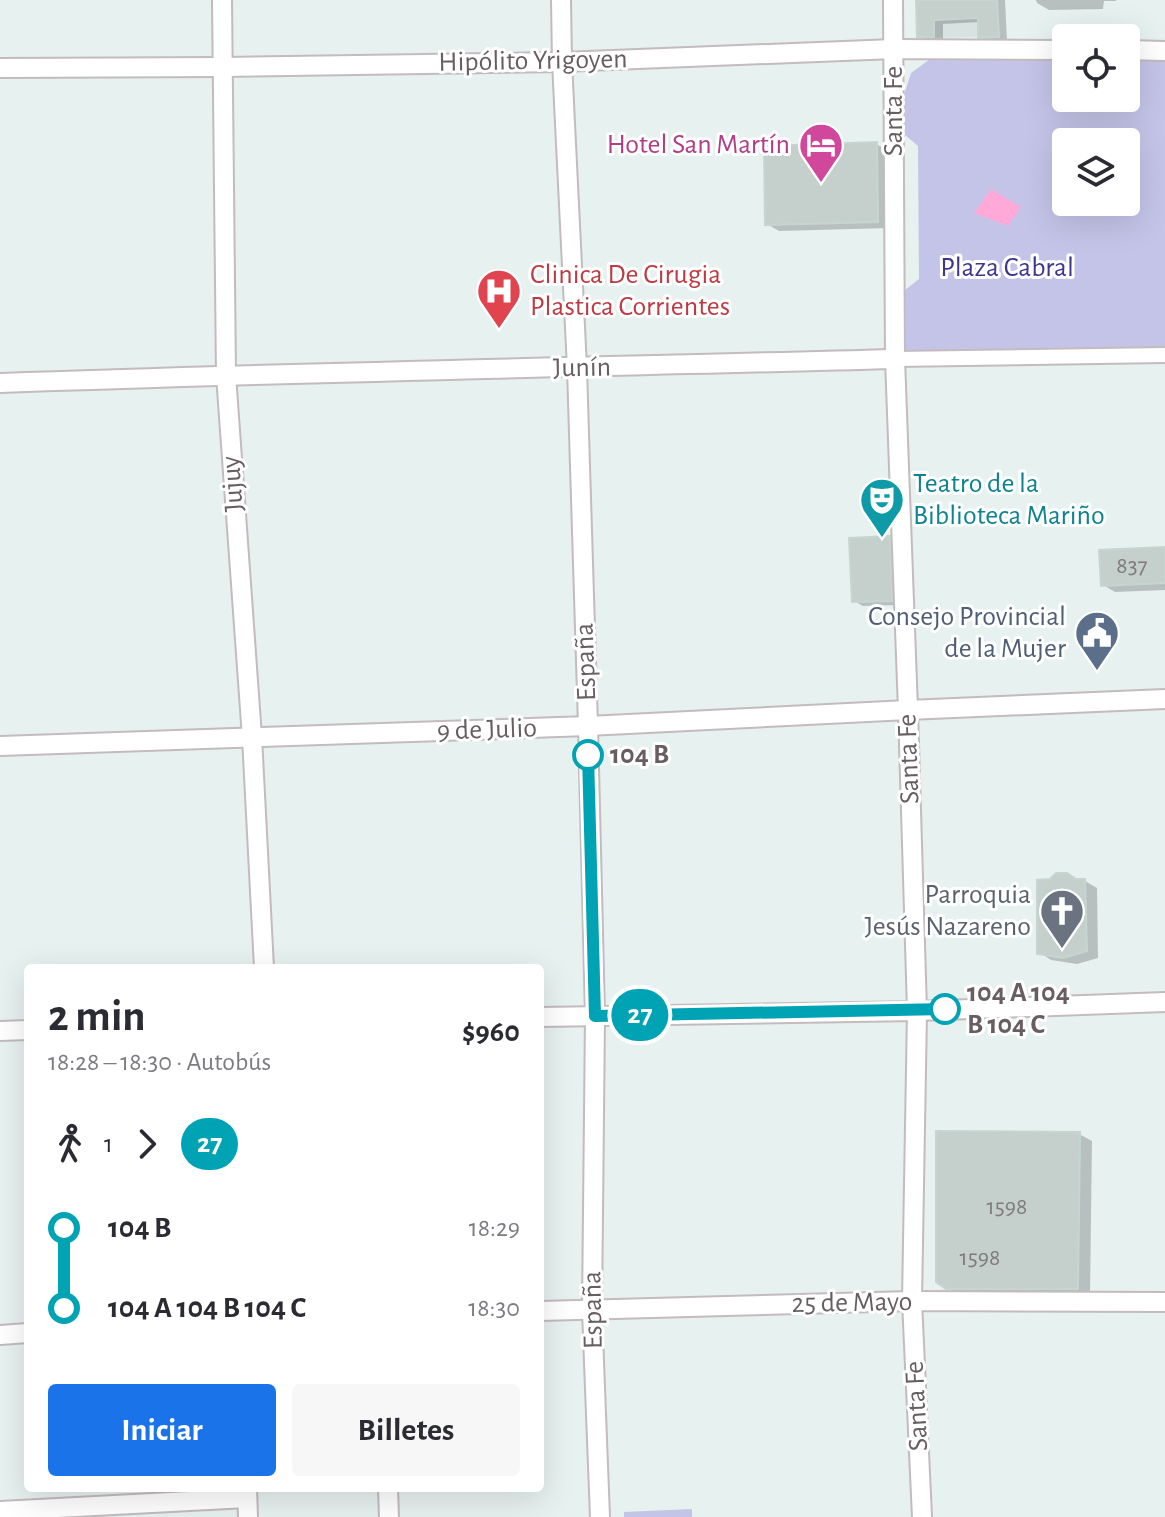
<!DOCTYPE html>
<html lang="es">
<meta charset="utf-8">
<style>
:root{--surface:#fff;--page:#f7f7f7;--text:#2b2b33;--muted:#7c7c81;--accent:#1a73e8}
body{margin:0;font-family:"Alegreya Sans",sans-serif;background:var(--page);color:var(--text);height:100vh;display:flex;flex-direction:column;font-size:30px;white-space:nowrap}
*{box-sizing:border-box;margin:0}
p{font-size:26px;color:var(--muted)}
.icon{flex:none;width:44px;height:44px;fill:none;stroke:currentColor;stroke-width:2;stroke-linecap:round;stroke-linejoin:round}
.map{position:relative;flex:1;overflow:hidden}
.drawer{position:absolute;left:24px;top:964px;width:520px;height:528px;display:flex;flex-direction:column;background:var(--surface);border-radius:8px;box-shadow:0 8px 32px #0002}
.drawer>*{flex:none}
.badge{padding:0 16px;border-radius:26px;font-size:28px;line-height:52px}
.controls{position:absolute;left:1052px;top:24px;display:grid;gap:16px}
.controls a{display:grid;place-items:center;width:88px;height:88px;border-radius:8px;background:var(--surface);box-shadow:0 8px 32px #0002;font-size:40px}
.map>.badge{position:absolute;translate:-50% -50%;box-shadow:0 0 0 4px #fff}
.legs{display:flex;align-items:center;gap:12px;height:88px;padding:0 24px;font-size:26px}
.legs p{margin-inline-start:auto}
.summary{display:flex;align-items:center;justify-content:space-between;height:136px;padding:0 24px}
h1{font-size:44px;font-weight:600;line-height:60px}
.cta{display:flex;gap:16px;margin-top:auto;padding:16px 24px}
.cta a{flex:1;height:92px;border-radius:8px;background:var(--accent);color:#fff;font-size:32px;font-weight:600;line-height:92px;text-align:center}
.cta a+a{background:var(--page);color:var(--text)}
ul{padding:0 24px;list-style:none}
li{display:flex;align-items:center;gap:28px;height:80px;font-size:30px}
li i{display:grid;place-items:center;width:12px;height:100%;margin:0 10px;background:currentColor}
li i::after{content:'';width:20px;height:20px;margin:-10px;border:6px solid;border-radius:50%;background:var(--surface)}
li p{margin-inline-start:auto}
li:first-child i{background:linear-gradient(#0000 50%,currentColor 0)}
li:last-child i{background:linear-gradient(currentColor 50%,#0000 0)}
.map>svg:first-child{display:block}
.education{fill:#d8e3e1}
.green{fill:#c4c4e8;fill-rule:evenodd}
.water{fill:#ffa9d9}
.shadow{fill:#0003}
.building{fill:#c5cfcc;stroke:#c5d6d1;stroke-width:2}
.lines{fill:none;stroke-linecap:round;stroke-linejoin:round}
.pedestrian-casing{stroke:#c3bbbe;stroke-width:18}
.minor-casing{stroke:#c3bbbe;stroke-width:22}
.pedestrian{stroke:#fff;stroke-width:14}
.minor{stroke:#fff;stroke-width:18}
.line-1-casing{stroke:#fff;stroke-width:18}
.line-1{stroke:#00a3b4;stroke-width:12}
.stop-1-dot{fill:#fff;stroke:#00a3b4;stroke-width:4}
.labels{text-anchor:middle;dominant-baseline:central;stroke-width:6;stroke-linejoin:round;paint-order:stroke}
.number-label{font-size:24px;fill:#7f7a7c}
.street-label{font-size:28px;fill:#685e62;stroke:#fff}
.hotel-label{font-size:28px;fill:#b23c85;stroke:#fff;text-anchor:end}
.park-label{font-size:28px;fill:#3b378e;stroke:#fff}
.health-label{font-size:28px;fill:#be3a42;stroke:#fff;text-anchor:start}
.culture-label{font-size:28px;fill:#0d838f;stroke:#fff;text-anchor:start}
.service-label{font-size:28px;fill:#4e5e75;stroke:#fff;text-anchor:end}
.stop-label{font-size:28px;font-weight:bold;fill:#685e62;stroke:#fff;text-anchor:start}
.worship-label{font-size:28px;fill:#5b616d;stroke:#fff;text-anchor:end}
</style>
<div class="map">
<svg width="1165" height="1517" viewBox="0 0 1165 1517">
<rect width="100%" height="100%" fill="#e7f1ef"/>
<path class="education" d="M916,0h81l2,37 -82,1z"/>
<g class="green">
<path d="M1165,56v298l-259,5 -1,-69 14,-11 -1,-133 -14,-12v-39l7,-22 19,-14 136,-1v40h60v-41zM1066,142h60v60h-60z"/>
<path d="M692,1509v8h-68v-5z"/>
</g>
<path class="water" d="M991,189l30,18 -13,19 -34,-13z"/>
<g class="shadow">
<path d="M918,0h87l2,41h-18l-9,-5v-14l-37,2v17h-15l-9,-5z"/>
<path d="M1036,0h80v1h-12l-1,8 -54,1 -12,-7z"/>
<path d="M876,144l13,7 1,77 -111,3 -12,-7z"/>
<path d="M889,538l9,5 2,62 -37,1 -9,-5z"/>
<path d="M1165,549v41l-50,2 -12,-7z"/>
<path d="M1051,881h34l12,7 1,70 -21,6 -26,-4 -12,-8z"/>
<path d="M1079,1134l13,7 -2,154h-130l-13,-8z"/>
</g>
<g class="building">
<path d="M916,0h81l2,37 -21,1v-20l-44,2v17h-17z"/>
<path d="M877,142l1,80 -113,3 -1,-79z"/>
<path d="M890,536l2,65 -40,1 -3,-64z"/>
<path d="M1165,547v36l-64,3 -2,-36z"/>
<path d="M1056,873h11l9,6h9l2,72 -24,7 -26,-4v-74l13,-1z"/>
<path d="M936,1131l144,1 -2,157h-132l-10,-7z"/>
</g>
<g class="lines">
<g class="pedestrian-casing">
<path id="pedestrian" d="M895,359l270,-4"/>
</g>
<g class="minor-casing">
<g id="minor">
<path d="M222,0l4,375 26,362 12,231"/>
<path d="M561,0l1,62 15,306 11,358 7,290 -3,294 8,207"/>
<path d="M893,0l2,359 13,351 9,301 -5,290 10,216"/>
<path d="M1126,50l39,1"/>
<path d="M0,68l223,-1 339,-5 332,-13 172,1"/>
<path d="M0,383c298,-11 596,-16 895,-24"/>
<path d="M0,746l588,-20 320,-16 257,-11"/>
<path d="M540,1017l377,-6 248,-9"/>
<path d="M0,1031l28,-1"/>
<path d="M540,1311l372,-10 253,1"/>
<path d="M0,1335l28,-2"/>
<path d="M247,1488l1,29"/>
<path d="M388,1488l1,29"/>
<path d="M0,1511l247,-13"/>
</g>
</g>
<use href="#pedestrian" class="pedestrian"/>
<use href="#minor" class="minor"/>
</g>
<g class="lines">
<g class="line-1-casing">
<path id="line-1" d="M588,755l7,261 350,-7"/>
</g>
<use href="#line-1" class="line-1"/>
</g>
<defs>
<g id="hotel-pin" transform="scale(2.3)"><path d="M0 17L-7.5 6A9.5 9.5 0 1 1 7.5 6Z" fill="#d1479c" stroke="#fff"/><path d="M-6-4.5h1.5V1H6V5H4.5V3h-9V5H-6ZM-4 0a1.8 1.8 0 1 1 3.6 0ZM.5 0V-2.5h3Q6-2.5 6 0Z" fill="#fff"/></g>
<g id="hospital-pin" transform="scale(2.3)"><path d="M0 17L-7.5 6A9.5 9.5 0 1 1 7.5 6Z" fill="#e0444e" stroke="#fff"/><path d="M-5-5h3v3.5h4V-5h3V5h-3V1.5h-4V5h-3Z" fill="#fff"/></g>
<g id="theatre-pin" transform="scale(2.3)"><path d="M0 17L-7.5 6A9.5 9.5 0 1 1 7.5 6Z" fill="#0f9aa8" stroke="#fff"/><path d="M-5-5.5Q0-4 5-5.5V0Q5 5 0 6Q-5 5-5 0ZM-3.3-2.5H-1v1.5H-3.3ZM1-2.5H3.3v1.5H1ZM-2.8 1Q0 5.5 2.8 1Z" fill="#fff"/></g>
<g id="civic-pin" transform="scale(2.3)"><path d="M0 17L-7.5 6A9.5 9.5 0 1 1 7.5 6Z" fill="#5c6f8a" stroke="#fff"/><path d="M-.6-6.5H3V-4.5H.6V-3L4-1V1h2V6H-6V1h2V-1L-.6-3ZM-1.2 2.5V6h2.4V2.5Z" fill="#fff"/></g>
<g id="church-pin" transform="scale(2.3)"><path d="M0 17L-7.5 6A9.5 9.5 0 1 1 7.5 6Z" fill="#6b7280" stroke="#fff"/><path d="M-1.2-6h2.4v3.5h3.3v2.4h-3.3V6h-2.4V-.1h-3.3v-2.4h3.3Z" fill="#fff"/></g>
</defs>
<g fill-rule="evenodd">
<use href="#hotel-pin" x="821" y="145"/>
<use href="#hospital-pin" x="499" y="291"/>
<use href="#theatre-pin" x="882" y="500"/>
<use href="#civic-pin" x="1097" y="633"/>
<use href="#church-pin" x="1062" y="911"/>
</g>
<g class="stop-1-dot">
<circle cx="588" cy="755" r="14"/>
<circle cx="945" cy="1009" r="14"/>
</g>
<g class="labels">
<g class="number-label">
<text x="1132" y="566">837</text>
<text x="1007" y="1207">1598</text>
<text x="980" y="1258">1598</text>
</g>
<g class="street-label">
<text transform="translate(533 61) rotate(-1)">Hipólito Yrigoyen</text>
<text transform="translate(894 111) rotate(-90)">Santa Fe</text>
<text transform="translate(582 368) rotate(-1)">Junín</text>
<text transform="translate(233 484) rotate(-94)">Jujuy</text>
<text transform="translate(586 662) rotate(-92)">España</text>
<text transform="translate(487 730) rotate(-2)">9 de Julio</text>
<text transform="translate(909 759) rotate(-92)">Santa Fe</text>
<text transform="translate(852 1303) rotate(-1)">25 de Mayo</text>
<text transform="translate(593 1310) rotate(-91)">España</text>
<text transform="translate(917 1406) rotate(-93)">Santa Fe</text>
</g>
<g class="hotel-label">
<text x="790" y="145">Hotel San Martín</text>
</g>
<g class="park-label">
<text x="1007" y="268">Plaza Cabral</text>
</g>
<g class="health-label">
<text x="530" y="275">Clinica De Cirugia<tspan x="530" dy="32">Plastica Corrientes</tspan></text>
</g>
<g class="culture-label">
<text x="913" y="484">Teatro de la<tspan x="913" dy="32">Biblioteca Mariño</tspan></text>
</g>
<g class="service-label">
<text x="1066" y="617">Consejo Provincial<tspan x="1066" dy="32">de la Mujer</tspan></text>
</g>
<g class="stop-label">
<text x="610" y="755">104 B</text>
<text x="967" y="993">104 A 104<tspan x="967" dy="32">B 104 C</tspan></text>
</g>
<g class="worship-label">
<text x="1031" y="895">Parroquia<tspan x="1031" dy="32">Jesús Nazareno</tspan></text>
</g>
</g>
</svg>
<div class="controls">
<a><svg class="icon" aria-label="locate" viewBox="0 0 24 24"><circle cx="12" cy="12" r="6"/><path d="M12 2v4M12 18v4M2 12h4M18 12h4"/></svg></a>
<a><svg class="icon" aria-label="layers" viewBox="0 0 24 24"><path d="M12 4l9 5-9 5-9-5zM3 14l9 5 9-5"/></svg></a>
</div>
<b class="badge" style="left:640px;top:1015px;background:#00a3b4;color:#fff">27</b>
<section class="drawer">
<div class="summary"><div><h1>2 min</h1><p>18:28 – 18:30 · Autobús</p></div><b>$960</b></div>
<div class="legs"><svg class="icon" aria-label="walk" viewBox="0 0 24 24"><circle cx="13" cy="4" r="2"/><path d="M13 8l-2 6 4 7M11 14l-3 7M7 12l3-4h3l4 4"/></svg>1<svg class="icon" aria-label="forward" viewBox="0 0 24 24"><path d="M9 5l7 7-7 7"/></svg><b class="badge" style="background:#00a3b4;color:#fff">27</b></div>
<ul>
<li><i style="color:#00a3b4"></i><b>104 B</b><p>18:29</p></li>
<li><i style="color:#00a3b4"></i><b>104 A 104 B 104 C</b><p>18:30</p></li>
</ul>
<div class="cta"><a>Iniciar</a><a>Billetes</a></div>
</section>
</div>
